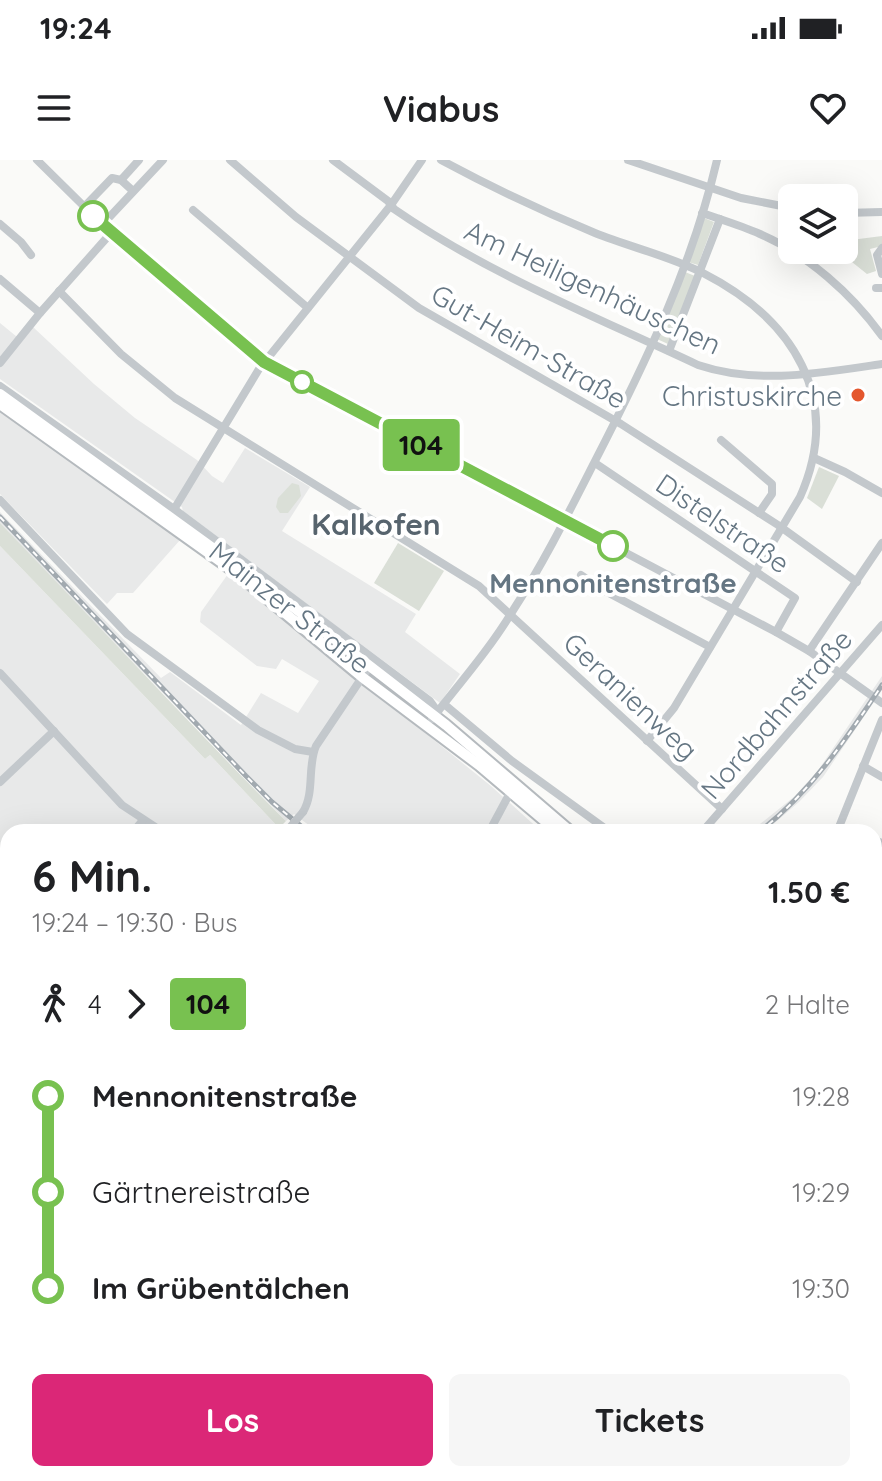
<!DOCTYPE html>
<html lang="de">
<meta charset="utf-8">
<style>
:root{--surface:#fff;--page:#f6f6f6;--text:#202124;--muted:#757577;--accent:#db2777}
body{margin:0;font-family:Quicksand,sans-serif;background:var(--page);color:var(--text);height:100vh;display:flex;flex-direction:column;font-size:30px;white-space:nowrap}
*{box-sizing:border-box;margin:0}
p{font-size:26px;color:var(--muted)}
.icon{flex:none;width:44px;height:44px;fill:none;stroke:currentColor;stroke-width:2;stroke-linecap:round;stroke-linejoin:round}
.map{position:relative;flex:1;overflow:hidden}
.details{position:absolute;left:0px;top:664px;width:882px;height:658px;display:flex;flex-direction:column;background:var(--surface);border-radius:24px 24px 0 0;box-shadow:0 8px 32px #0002}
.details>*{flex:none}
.badge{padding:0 16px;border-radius:6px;font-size:28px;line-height:52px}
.buttons{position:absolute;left:778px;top:24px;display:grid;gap:16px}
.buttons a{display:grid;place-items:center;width:80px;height:80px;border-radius:12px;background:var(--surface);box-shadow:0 8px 32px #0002;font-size:40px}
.map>.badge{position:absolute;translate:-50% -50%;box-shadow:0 0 0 4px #fff}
.legs{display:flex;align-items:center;gap:12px;height:88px;padding:0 32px;font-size:26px}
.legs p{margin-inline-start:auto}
.head{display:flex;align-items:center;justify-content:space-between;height:136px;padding:0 32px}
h1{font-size:44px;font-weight:800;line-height:60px}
.primary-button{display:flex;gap:16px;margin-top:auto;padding:16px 32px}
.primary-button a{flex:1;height:92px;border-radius:12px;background:var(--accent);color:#fff;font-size:32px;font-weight:800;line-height:92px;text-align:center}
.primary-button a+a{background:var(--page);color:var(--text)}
ul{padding:0 32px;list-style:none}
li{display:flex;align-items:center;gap:28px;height:96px;font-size:30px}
li i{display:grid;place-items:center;width:12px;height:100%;margin:0 10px;background:currentColor}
li i::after{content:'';width:20px;height:20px;margin:-10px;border:6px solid;border-radius:50%;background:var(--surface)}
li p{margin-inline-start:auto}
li:first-child i{background:linear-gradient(#0000 50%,currentColor 0)}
li:last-child i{background:linear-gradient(currentColor 50%,#0000 0)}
.status{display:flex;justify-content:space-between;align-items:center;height:56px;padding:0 40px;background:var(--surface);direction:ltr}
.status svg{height:22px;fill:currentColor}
header{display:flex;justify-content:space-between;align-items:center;height:104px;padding:0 32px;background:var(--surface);font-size:36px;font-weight:800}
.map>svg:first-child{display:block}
.built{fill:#e8e9e9}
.green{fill:#dadfd7}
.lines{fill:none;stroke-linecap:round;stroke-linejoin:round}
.major-casing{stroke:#b5babe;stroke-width:14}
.minor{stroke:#c3c8cc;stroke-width:8}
.major{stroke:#fff;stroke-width:10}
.rail-casing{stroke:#a2aab0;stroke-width:5}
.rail{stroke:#fff;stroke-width:2;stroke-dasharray:6;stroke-linecap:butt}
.minor-bridge{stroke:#c3c8cc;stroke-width:8}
.line-1-casing{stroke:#fff;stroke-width:18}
.line-1{stroke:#78c150;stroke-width:12}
.stop-1-dot{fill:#fff;stroke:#78c150;stroke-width:4}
.poi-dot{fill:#e4572e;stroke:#fff;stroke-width:3}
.labels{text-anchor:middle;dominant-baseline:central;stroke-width:8;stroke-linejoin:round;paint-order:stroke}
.street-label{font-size:28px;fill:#657683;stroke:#fff}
.poi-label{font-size:28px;fill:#657683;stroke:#fff;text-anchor:end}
.stop-label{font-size:28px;font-weight:bold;fill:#657683;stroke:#fff}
.neighbourhood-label{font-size:30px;font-weight:bold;fill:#57646e;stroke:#fff}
</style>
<div class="status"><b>19:24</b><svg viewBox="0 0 49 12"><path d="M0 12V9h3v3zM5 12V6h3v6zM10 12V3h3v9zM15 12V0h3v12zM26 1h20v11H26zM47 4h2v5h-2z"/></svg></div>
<header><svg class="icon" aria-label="menu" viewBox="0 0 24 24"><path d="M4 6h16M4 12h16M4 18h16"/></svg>Viabus<svg class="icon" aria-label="heart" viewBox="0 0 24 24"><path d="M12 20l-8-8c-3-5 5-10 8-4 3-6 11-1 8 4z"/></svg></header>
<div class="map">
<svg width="882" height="1321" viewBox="0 0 882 1321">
<rect width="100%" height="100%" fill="#fafaf8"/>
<g class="built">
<path d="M0,163l22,18 11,-14 61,57 41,34 62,42 15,16 11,7 22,-35 65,39 -28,44 134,83 -11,18 55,42 -20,29 -257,-191 -1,-5 -182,-128z"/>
<path d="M0,251l180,129 -47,53h-16l-10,11 -107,-110z"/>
<path d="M0,352l161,166 9,-6 71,53 20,-32 37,20 21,-32 -37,-22 -6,10 -19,-3 -57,-44 1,-10 27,-38 263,212 51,46h-224l-24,-18 -8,7 -286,-297z"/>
<path d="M0,386l205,213 5,-4 69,73 -3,4h-268v99l-8,-7z"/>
<path d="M882,516v14l-59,87 -24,25 -35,30h-14l45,-36 22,-24z"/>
<path d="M874,769l8,2v66l-6,-1 -2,7z"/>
</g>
<g class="green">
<path d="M704,58l10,4 -16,43 -10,-3z"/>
<path d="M882,76v10l-12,3 6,22 -9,3 -15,-12 -1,-22z"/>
<path d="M685,112l10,4 -27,68 -11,-5z"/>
<path d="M819,307l20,9 -17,33 -15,-11z"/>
<path d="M292,323l7,2 2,11 -13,17h-8l-4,-6 2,-9z"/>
<path d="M0,363c96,99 189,201 286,298l-7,7 -69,-73 -5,4 -205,-213z"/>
<path d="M398,383l46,28 -25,40 -45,-28z"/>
<path d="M0,994l8,8v83l-8,-7z"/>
</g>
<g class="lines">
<g class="major-casing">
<g id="major">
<path d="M0,234l283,205 163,126 125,107"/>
<path d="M0,244l238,170 124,103 117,88 79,67"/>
<path d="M874,862l8,3"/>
<path d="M874,873l8,3"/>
</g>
</g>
<g class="minor">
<path d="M37,0l74,73 153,129 512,270 33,19 73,52"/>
<path d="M230,0l66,57 123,91 202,116 157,101 79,57"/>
<path d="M333,0l55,41 6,8c94,65 200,107 304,156 60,20 122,8 184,-1"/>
<path d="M441,0c50,27 101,51 154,73 35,14 74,23 108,40 90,46 141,125 97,224l-126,211 -27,33"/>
<path d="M628,0l113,38 51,10"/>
<path d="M121,20l18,-20"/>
<path d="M84,47l28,-29 9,2 12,11"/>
<path d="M193,50l115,98"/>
<path d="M702,53c20,7 40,13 58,21 48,21 92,60 122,102"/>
<path d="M844,53l38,-1"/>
<path d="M0,64l21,18 10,13"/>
<path d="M102,65l61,-65"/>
<path d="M882,88l-5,7 5,19"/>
<path d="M0,119l40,34"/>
<path d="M876,128h6"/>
<path d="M59,131l62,63 54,44 304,188 243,223"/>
<path d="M669,191l51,-132"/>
<path d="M0,203l40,-50 71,-80"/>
<path d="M0,226l174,123 256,192 8,11"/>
<path d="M721,280l51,44v10l-13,19"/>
<path d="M814,298l31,14 37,21"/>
<path d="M595,303l200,135 -19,34"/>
<path d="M0,340l127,134 131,96 37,19 18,3"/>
<path d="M173,351l86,-142 132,-164 31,-45"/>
<path d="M581,415l24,16 105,56"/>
<path d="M809,491l73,-108"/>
<path d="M0,513l122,132 41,27"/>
<path d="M444,544l68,57 98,71"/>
<path d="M432,559c27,-35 57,-69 80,-107 31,-48 56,-98 82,-149 50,-97 98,-196 123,-303"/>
<path d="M863,606l19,11"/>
<path d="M0,622l54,-51"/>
<path d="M303,652c12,-20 4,-45 13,-66l53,-79"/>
<path d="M839,667l13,5"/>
<path d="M133,672l10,-12"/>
<path d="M489,672l22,-41"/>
<path d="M702,672l180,-207"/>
<path d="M837,672l45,-112"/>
<path d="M874,680l8,3"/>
<path d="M874,772l8,2"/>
<path d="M874,894l8,-48"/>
<path d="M874,1012l8,32"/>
<path d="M874,1100l8,2"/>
<path d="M874,1128l8,16"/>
<path d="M874,1170l8,-4"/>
<path d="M874,1254l8,10"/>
<path d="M0,1313h8"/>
<path d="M344,1314l6,7"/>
<path d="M399,1314l3,7"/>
<path d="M604,1314l14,7"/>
<path d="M761,1314l1,7"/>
<path d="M801,1314l12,7"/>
<path d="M852,1314l3,7"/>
<path d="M582,1321l3,-7"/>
</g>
<use href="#major" class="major"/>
<g class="rail-casing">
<g id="rail">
<path d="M0,357l246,259 26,26 36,30"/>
<path d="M759,672c52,-40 87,-93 123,-147"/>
</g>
</g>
<use href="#rail" class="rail"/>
<path class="minor-bridge" d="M286,672l17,-20"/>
</g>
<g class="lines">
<g class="line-1-casing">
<path id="line-1" d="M93,56l171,146 349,184"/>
</g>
<use href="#line-1" class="line-1"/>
</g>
<g class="stop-1-dot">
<circle cx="93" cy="56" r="14"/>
<circle cx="302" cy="222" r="10"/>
<circle cx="613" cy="386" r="14"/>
</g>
<circle class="poi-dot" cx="858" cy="235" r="8"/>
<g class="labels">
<g class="street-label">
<text transform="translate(593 127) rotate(25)">Am Heiligenhäuschen</text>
<text transform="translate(529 186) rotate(30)">Gut-Heim-Straße</text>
<text transform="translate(723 363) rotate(34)">Distelstraße</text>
<text transform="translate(290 447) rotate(38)">Mainzer Straße</text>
<text transform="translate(631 536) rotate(43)">Geranienweg</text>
<text transform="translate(776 554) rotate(-49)">Nordbahnstraße</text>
</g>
<g class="poi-label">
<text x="842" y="235">Christuskirche</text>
</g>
<g class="stop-label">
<text x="613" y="422">Mennonitenstraße</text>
</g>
<g class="neighbourhood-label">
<text x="376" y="364">Kalkofen</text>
</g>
</g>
</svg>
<div class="buttons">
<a><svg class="icon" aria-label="layers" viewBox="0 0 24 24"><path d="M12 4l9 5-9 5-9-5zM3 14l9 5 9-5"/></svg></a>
</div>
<b class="badge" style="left:421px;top:285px;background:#78c150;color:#111">104</b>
<section class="details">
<div class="head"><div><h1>6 Min.</h1><p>19:24 – 19:30 · Bus</p></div><b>1.50 €</b></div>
<div class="legs"><svg class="icon" aria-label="walk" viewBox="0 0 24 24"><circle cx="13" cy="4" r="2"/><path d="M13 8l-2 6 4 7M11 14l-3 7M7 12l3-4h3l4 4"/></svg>4<svg class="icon" aria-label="forward" viewBox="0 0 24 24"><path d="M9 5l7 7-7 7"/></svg><b class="badge" style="background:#78c150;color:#111">104</b><p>2 Halte</p></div>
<ul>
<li><i style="color:#78c150"></i><b>Mennonitenstraße</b><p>19:28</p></li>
<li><i style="color:#78c150"></i><span>Gärtnereistraße</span><p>19:29</p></li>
<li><i style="color:#78c150"></i><b>Im Grübentälchen</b><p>19:30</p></li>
</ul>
<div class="primary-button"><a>Los</a><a>Tickets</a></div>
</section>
</div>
